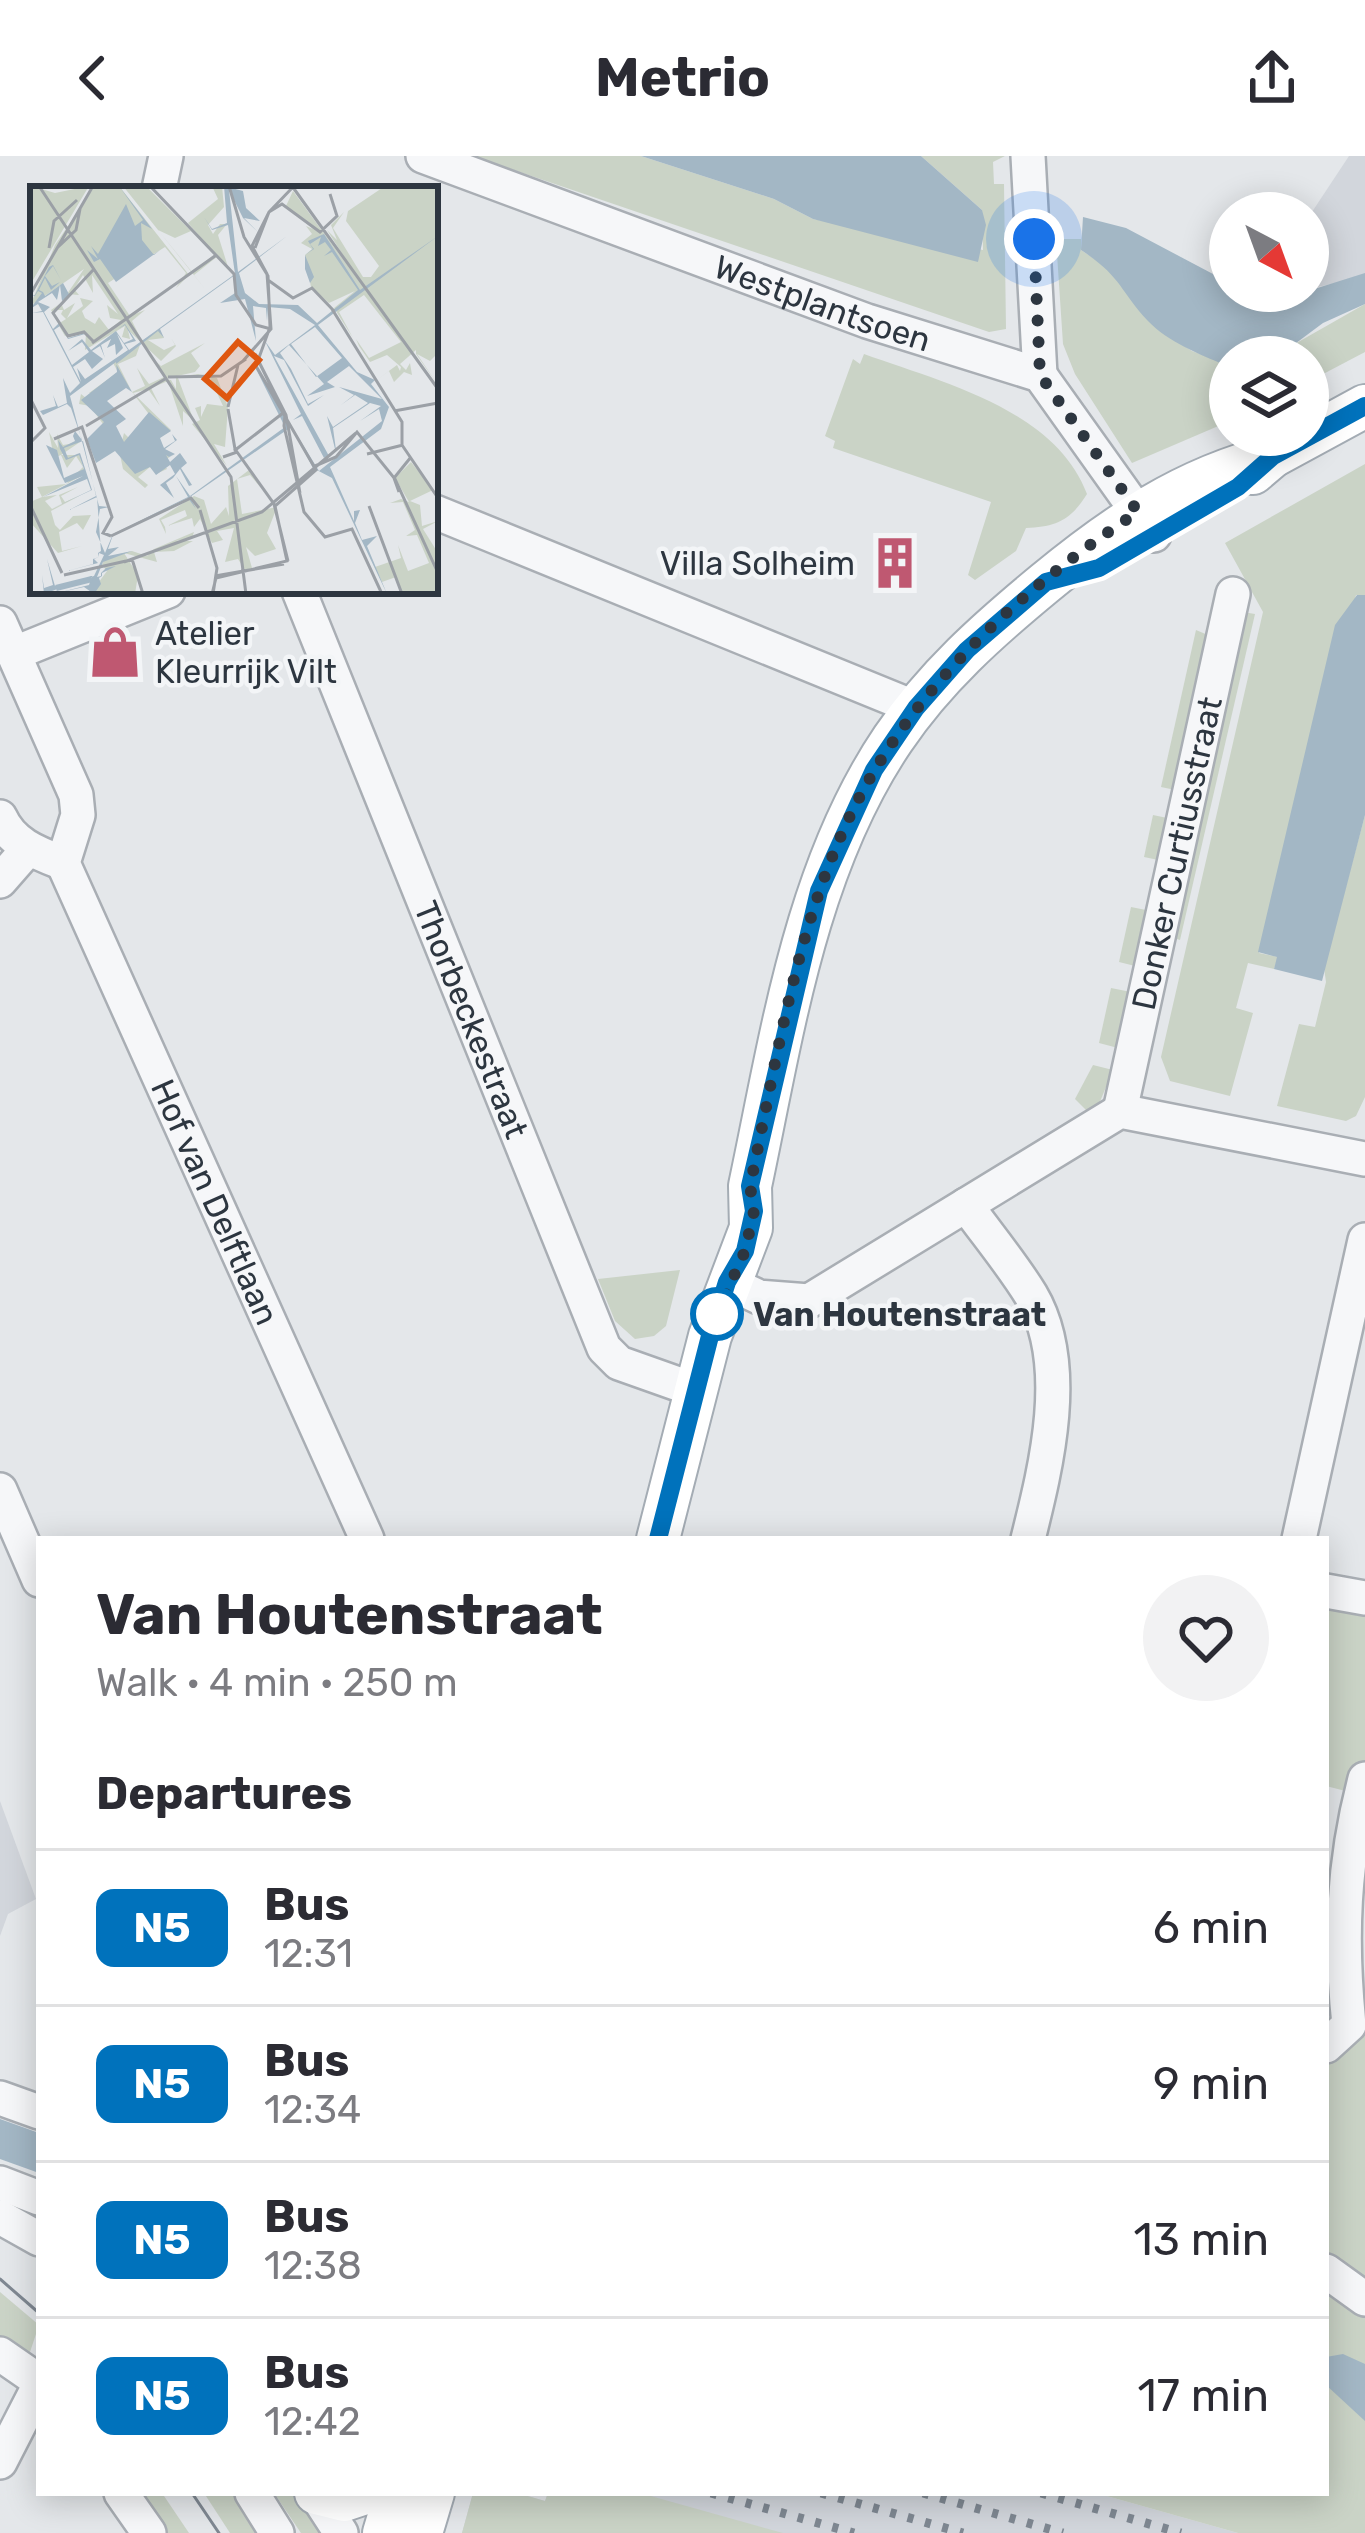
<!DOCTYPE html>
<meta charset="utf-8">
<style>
:root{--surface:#fff;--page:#f2f2f3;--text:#2b2b33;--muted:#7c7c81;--line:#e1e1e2}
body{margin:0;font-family:Rubik,sans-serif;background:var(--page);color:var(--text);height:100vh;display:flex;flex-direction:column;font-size:45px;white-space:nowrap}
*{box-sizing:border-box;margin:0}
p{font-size:39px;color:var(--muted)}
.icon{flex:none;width:66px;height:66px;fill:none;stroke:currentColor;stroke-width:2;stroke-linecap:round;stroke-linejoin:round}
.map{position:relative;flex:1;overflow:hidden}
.side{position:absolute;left:36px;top:1380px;width:1293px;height:960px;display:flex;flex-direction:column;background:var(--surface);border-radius:0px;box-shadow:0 6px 30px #0003}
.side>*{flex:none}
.badge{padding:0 24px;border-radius:18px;font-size:42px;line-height:78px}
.needle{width:78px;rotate:139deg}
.controls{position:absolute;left:1209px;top:36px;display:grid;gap:24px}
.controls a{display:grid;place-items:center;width:120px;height:120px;border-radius:50%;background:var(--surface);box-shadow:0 6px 30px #0003;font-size:60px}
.you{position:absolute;width:60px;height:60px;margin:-30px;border:9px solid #fff;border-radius:50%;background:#1a73e8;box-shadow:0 0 0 18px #1a73e833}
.map>.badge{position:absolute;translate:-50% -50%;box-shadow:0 0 0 6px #fff}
h2{padding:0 60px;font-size:45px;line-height:108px}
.round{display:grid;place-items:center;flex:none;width:126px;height:126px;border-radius:63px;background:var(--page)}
.summary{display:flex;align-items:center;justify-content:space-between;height:204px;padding:0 60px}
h1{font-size:57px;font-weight:700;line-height:90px}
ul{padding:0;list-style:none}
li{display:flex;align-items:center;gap:36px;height:156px;padding:0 60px;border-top:3px solid var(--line)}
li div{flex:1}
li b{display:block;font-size:45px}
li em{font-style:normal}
li .badge{min-width:132px;font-weight:700;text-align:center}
header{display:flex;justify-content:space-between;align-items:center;height:156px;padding:0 60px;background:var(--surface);font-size:54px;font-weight:700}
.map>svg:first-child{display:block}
.built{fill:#d2d6dc}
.green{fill:#cad3c6}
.water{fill:#a3b7c5}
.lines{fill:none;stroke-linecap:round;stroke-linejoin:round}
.minor-casing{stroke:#a9aeb4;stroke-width:38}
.major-casing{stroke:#a4acb4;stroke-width:46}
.minor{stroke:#f6f7f9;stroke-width:33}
.major{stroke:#fff;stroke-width:42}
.tram{stroke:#7f8892;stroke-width:3}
.rail{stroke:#7f8892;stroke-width:9;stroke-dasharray:6 12;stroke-linecap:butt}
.line-casing{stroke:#fff;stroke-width:27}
.line{stroke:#0072bc;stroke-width:18}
.walk{stroke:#2d3640;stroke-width:12;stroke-dasharray:0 21.6}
.stop-dot{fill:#fff;stroke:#0072bc;stroke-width:6}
.labels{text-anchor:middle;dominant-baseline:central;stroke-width:9;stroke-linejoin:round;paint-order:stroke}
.street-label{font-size:33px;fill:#2d3640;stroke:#f3f5f7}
.poi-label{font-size:33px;fill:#2d3640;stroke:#f3f5f7;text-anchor:end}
.stop-label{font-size:33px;font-weight:bold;fill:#2d3640;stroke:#f3f5f7;text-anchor:start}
.inset-river{fill:none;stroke:#a3b7c5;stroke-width:6}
.inset-road{fill:none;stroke:#9ba0a6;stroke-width:3}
.view{fill:#df570f;fill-opacity:0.15;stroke:#df570f;stroke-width:6}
.inset-edge{fill:none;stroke:#2d3640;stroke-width:6}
</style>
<header><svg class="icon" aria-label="back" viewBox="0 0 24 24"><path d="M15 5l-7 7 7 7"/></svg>Metrio<svg class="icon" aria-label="share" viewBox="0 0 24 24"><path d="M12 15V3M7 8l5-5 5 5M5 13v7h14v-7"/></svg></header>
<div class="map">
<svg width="1365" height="2377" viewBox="0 0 1365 2377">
<rect width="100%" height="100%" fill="#e4e7ea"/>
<g class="built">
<path d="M1349,0h16v121l-57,12v-71z"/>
<path d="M0,1645l36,98 -28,15 -8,22z"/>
<path d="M473,2337h44l28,8 3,-8h548l142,40h-776z"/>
</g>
<g class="green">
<path d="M473,0h168l133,43 39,20 170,31 -1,-40 -61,-54h84l-12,6 1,22h10l2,145 -17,3z"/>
<path d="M1056,83h25v11l33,22 47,59 31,20 38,14v56l-98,42 -57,-89 -12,-30z"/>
<path d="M1365,148v48l-57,30v-25h-36z"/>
<path d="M864,198c77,28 191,55 223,140 -16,26 -31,33 -61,34l-10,23 -41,29 -7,-5 23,-73 -158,-54 2,-7 -10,-5 28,-77 7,5z"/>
<path d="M1365,308v131h-9l-97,358 19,4 -4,12 -26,-6 -12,45 17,5 -23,83 -60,-15 -9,-24 102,-445 -38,-69z"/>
<path d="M1243,456l12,2 -75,326 -9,-3z"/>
<path d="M1196,474l19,8 -35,153 -19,-4z"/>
<path d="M1153,659l19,4 -9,42 -19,-4z"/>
<path d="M1365,659v282l-9,19 -10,5 -69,-15 22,-82 16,3 11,-45 -2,-14z"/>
<path d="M1131,751l20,4 -12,56 -20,-5z"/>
<path d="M1111,832l20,4 -13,56 -19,-5z"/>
<path d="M1093,909l20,5 -14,34 -13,6 -11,-11z"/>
<path d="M680,1114l-14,56 -12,10 -19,3 -20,-18 -17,-42z"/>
<path d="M1329,1452l36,3v185l-39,-10z"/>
<path d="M1365,1873v504h-127l-142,-40h230v-428z"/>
<path d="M0,2136l39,33 -9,27 -30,-9z"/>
<path d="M137,2337h25l27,40h-25z"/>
<path d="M204,2337h29l27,40h-30z"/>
<path d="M274,2337h28l25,40h-26z"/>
<path d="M473,2337h44l28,8 3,-8h92l143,40h-321z"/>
</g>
<g class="water">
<path d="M641,0h280l61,54 4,15 -8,37 -165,-43 -39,-20z"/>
<path d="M1083,61l43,11 104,55v8h78l57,-18v31l-42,19 -43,32 -50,2 -5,8c-26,-11 -57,-23 -77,-44 -29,-31 -26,-44 -67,-71z"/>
<path d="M1357,439h8v220l-43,166 -48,-12 3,-12 -19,-5 77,-327z"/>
<path d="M0,1963l39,14v40l-39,-14z"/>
<path d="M1343,2198l22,10v57l-39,-36v-28z"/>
</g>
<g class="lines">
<g class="minor-casing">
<g id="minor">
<path id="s1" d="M423,0l444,165 173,54 114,160"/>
<path d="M1028,0l12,219"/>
<path d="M159,33l7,-33"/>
<path d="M435,356l481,196"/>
<path id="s2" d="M299,435l305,757 15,15 79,28"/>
<path id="s3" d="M0,467l76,172 2,20 -15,48 304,676"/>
<path d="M15,497l153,-62"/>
<path d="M0,661c12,27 37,36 63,46"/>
<path d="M0,725l28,-32"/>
<path id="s4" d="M1120,955l113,-517"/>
<path d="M966,1049c21,29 46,59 65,90 41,69 15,172 -3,244"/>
<path d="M727,1126l32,15 50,4 311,-190 245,48"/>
<path d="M0,1334l39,90"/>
<path d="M1299,1383l66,-299"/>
<path d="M1326,1435l39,7"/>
<path d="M1326,1890l23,-21c-9,-87 -6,-162 16,-246"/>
<path d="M0,1942l39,14"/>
<path d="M0,2027l39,15"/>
<path d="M0,2061l39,22"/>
<path d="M1326,2115l39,28"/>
<path d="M0,2198l39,27"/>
<path d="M0,2306l39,-76"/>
<path d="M121,2337l28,40"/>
<path d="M252,2337l25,40"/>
<path d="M315,2337l26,40"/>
</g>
</g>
<g class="major-casing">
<g id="major">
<path d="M1253,317l20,-17 92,-50"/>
<path d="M658,1383l52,-203 41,-108 -1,-42c32,-151 55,-317 143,-447 42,-62 95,-109 152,-156 69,-57 139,-105 228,-127"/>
<path d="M316,2337l28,7 21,-7"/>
<path d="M384,2377l12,-40"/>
<path d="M421,2377l12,-40"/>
</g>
</g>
<use href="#minor" class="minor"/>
<use href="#major" class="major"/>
<g class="tram">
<path d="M0,2123l39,34"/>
<path d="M192,2337l27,40"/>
</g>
<g class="rail">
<path d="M711,2337l143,40"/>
<path d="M821,2337l142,40"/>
<path d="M923,2337l140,40"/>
<path d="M1041,2337l140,40"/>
</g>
</g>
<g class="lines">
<g class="line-casing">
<path id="line" d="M658,1383l52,-203 17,-54 18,-31 9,-40 -4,-25 69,-295 55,-121 42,-62 51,-58 79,-68 53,-14 139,-81 35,-31 92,-50"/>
</g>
<use href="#line" class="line"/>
<path class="walk" d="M717,1158l28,-63 9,-40 -4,-25c25,-117 44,-245 93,-355 60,-135 173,-239 295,-319l-98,-137 -6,-136"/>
</g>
<defs>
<g id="building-bare" transform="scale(4.14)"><path d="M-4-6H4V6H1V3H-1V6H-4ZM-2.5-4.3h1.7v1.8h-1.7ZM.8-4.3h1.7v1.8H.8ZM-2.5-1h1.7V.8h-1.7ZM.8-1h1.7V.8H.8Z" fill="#bf5871" stroke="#f3f5f7" stroke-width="2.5" paint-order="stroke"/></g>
<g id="shop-bare" transform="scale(4.14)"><path d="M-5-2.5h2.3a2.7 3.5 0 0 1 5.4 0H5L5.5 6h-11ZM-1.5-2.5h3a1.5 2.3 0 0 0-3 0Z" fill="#bf5871" stroke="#f3f5f7" stroke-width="2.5" paint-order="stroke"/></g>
</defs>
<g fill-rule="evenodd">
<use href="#building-bare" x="895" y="407"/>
<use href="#shop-bare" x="115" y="496"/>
</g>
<circle class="stop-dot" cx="717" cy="1158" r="24"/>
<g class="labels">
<g class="street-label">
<text stroke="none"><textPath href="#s1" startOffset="426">Westplantsoen</textPath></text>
<text stroke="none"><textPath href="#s4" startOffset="264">Donker Curtiusstraat</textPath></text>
<text stroke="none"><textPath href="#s2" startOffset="462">Thorbeckestraat</textPath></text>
<text stroke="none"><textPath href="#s3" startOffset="630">Hof van Delftlaan</textPath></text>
</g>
<g class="poi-label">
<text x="855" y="407">Villa Solheim</text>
<text x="155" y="477" text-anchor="start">Atelier<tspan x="155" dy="38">Kleurrijk Vilt</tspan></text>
</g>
<g class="stop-label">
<text x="753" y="1158">Van Houtenstraat</text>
</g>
</g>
<g transform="translate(30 30)">
<rect width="408" height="408" fill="#e4e7ea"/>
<path d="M1,0l24,7 34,-7 -59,99zM65,0h24l70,89 -13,13 10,-15 -21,-26 -57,36 22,33 15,-6 -13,11 10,20 17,-11 5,8 -16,2 16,10 11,-5 -4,-7 5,8 -15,15 -33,-31 2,9 -8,-2 3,-11 -40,24 1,-17 -21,3 -7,-12 8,-5 -5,-5 2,-4h-10l5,12 -7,-12 10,-7 3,7 11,-7 -8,15 16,-12 -3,-8 13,3 -11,10 3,7 10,6 4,-7 10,13 12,-10 -11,-2 -3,-13 11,9 -26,-39 1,18 -10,-18 -9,14 5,6 -12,-1 17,-25 -54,37 25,-61zM93,0h23l45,45 -16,7 -17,-8 34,42 23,-18 -27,-31 30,-24 -6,-13h10l2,21 -16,18 5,9 7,-10h7l-9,11 10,32 -10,-11 -24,19 11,14zM355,0h49l4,8v159l-8,8 -13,-7 21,31 -22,-31v-4l-16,14 6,6 4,-7 2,12 -8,-3 -10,10 -5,-11 -11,8 19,-14 3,6 1,-4 -14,-12 -17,7 -11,-16 -3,-7 13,19 32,-16 -37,-47 -25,17 14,26 -19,-30 21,-17 -26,12 -18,-16 -6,-32 7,-6 -11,-6 11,-9 -6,-8 7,3 -27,-23 7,-15 71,97 -37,-58 10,10 -6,-15 13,-13 -11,16 30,49h8l8,-11 -33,-45 2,-10zM175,157l-14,10 9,13 -5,6 -31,7 7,1 5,9v-12l22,-3 19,4 11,29 -3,40 -11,-3 13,22 -35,-42 8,-4 -5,-12 6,-2v11l6,-13 16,2 -13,-28h-32l16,43 -11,-10v15l-15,-45 -17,7 9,18 -12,-17 -15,4 38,37 -13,9 11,18 6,-3 -12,7 4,8 -11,5 -6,-7 -12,10 10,8 -3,3 -22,-19 -5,-24 -28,-39 -11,-2 2,-10 10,8 8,-6 -10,-3 29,-21 -5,-9 27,-18 -4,11 -18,8 14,28 13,-6 -8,-18 12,16 15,-7 -17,-24 14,13zM93,194l28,37 -21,22 -6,-6 -3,12 -28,-42zM19,246l9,16 -1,-14 6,11 17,-3 -19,13h18l5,14 -10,7 11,-2 -43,23 15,-2 -12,6 7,8 10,-5 -3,-9 19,-8 -17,9 4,6 16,-7 -30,16 4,14 5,5 13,-14 18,-1 -8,15 -6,-7 -18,9 3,19 20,-5 -24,7 -28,-31v-20l12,-5 -5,-10 29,-3 17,-17 -7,-11 -9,12 -6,-13 -7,3zM381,276l22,28 -23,11 10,4 2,21 16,-5 -15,8 15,24v41h-35l-7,-17 -14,5 -7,-15 26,-9 -3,-13 10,26 21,-8 -12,-28 -11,1 9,-6 -12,-28 -13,1 11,-4 8,3 -14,-24zM219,284l12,18 -11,-13 -13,4 5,35 35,-7 -10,26 9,16 -21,7 -9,-9 6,21 -7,2 -7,-11 -13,3 9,-34 -17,3 6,9 -11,3 -12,-24 -6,8 -2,-9 -25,8 20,-10 -2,-6 -24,10 4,7 1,7 -7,-15 35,-23 10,4 7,24 15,-17 3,9 -1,-30zM164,346l-2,6 -16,3h17l-19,10 -20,1 3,10 -33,-9 14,22 -3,19h-45l17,-23 -5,-6 6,-15v7l24,-6 15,5 7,-7z" fill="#cad3c6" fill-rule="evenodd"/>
<path d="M89,0l33,43 -11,-6 1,17 12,15 6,-5 -44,32 -16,-23 -6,3 -7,-12 11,9 -7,-13 7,8 28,-50 9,22 8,-6zM194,0l19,5 3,17 14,13 -16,-3 14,14 -15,-14 -14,-28 9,82 49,-36 -48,37 6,20 14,11 39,1 19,18 41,-33 -26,-38 -8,4 7,-6 -6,-8 -7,4 3,-9 -11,7 4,5 -9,6 9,22 -4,6 -5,-14v-14l8,-6 -5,-8 16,-7 36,56 78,-54 -120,89 39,47 18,8 -4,4 18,23 -8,22 -51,38 24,54v-10l6,-1 -5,13 7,17 15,-4 -10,10 20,48 -55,-116 -19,-10 -22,-41 -101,70 6,12 -8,-11 -75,37 -5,14 11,-2 -11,9 24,-5 -29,11 -6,15 4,-1v-3l5,-5 10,-2 -14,7v3l-3,2 2,6 -7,10 -10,-7 -27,6 32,-8 3,-9 -48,18 -2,-19 2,13 9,-3 -6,-26 8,27 39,-10 10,-21 -5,-2v4l-5,2 4,4 -31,8 26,-7v-5l6,-2 -1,-4 3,-2 -4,-54 -28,13 27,-14 -13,-55 -19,7 4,10 9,-4 3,-1 12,37 -41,19 40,-19 -4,-11 -44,18 40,-21 -18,7 -19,-38 11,5 7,28 20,-9 -5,-14 -13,5 -6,-11 -2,-9 5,7 12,-6 -2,-5 2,-5 7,9 -11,-32 -4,-4 -24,11 -3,-4 16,-5 -3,-11 5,12 9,-4 -4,-25 7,15 10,-10 -37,-71 -11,1 10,-2 -4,-7 -8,5 12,-16 -4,-2 -3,5 -3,-1h3l14,-28 4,-2 8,15 -8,-14 -8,10 7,10 8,-4 -9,8 -6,-12 -6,12 4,2 2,4 18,-13 7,13 -8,5 -2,-16 -3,15 -5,-7 -14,9 12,5 -6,5 9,17 6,-6 9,15 17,-5 6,7 -6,-6 -17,5 -8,-13 -6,4 18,35 17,-13 -7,-10 -14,9 14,-12 9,11 25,-19 8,12 9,-4 -8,-14 -7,4 7,-5 11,17 -11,3 4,6 106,-76 -7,-49 -16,5 -8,-13 8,12 15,-6zM205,89v18l-15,10 25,-4 11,42 -3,-35 13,2 1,13 1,-14 22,2 25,16 -40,30 -10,-14 36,73 -8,6 9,-4 22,42 12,-8 -3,-22 37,-25 11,3 -21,15 19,-12 3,12 -63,50 -65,-106 31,62 -95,69 -14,-20 12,21 -75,37 -8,19 -9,-21 4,-23 9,-2 -10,-1 -29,-110 46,-34 1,10 -36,28 23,22 -17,17 9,24 19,-12 20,23 15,-7 6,8 14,-10 5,9 -15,11 14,13 -8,-15 7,-5 7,-9 9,17 3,-1 -11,-17 6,-5 -7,-10 -10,9 -4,-7 3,2 6,-3 -10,-5 12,-9 -5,-6 3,7 -11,7 -4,-10 11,-7 -22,-19 -25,30 -8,-16 10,-7 -19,-18 19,-13 6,4 -16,-28 42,-33 6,7 -4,-9zM285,141l27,31 -26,19 -25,-33zM87,148l11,16 -43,29 -8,-11 4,14 -8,-15 12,-8 7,10 11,-10 -11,-8 8,-5 5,12 -4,-13 10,-6 -4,9 8,-4 1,11 7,-7zM259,159l35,39 -17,12 28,-9 -8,-5 22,-16 33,33 -43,-12 15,8 -13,10 14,-10 13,8 -35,24 -6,-11 8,33 -6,7 -55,-100 10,4 24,46 16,-11 -16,9 -17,-35 -11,-16z" fill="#a3b7c5" fill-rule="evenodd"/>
<path class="inset-river" d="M26,402l36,-9"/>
<path class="inset-road" d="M9,0l192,291 15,117M120,0l84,88 2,21 20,30 15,4M262,0l146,203M19,62l5,-27 23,-21M27,62l19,-18 4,-21M225,62l14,-36 25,-26M238,94l25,18 19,-10 22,23M0,109l63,-109M302,123l70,113v24M63,155l-9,-9 -16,4 -15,-23 41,-44M62,157l123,-87M213,175l28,-32 -4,-55 -15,-28 17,-34 13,-8 38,28 17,-16 -7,-22M138,191l53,-1 25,-17M0,212l15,30 -15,15M198,221l10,-42M198,223l7,40M364,225l44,-8M56,240l79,-47M24,253l28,-12 30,90 -9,16 8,3M372,259l36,53M204,265l49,-38M337,268l36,-9M193,271l14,-5 37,52 14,57M285,280l21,-9 21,-25 38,47 43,94M369,306l-5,-14 17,-21M270,307l-14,-78 -31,-61 30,61 -1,11 20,86 21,25 27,-8 30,65M0,319l32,68M339,320l33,88M170,324l17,58 -4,26M81,350l80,-38 8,10M102,373l11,35M94,376l138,-50 94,-79M34,389l62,-14M185,390l69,-12M182,408l4,-16 71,-17 -12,-55 41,-36 -60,-104 14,-39 -2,-51 -24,-39 -15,-51"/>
<path class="view" d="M208,156l21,18 -32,38 -22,-19z"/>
<rect width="408" height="408" class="inset-edge"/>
</g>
</svg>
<div class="controls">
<a><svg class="needle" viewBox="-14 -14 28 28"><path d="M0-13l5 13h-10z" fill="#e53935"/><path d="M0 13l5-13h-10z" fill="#7c7c81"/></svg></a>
<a><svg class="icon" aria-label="layers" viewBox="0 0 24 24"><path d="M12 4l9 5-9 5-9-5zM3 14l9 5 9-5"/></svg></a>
</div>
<div class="you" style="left:1034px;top:83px"></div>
<section class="side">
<div class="summary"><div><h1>Van Houtenstraat</h1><p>Walk · 4 min · 250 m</p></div><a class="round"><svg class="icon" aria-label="heart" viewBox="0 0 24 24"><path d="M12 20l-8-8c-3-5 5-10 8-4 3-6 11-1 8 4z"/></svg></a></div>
<h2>Departures</h2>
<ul>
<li><span class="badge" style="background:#0072bc;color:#fff">N5</span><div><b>Bus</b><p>12:31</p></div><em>6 min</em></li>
<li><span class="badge" style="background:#0072bc;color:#fff">N5</span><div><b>Bus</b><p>12:34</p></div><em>9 min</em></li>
<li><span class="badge" style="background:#0072bc;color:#fff">N5</span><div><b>Bus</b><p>12:38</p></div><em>13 min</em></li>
<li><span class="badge" style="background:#0072bc;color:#fff">N5</span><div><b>Bus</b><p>12:42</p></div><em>17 min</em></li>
</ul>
</section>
</div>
